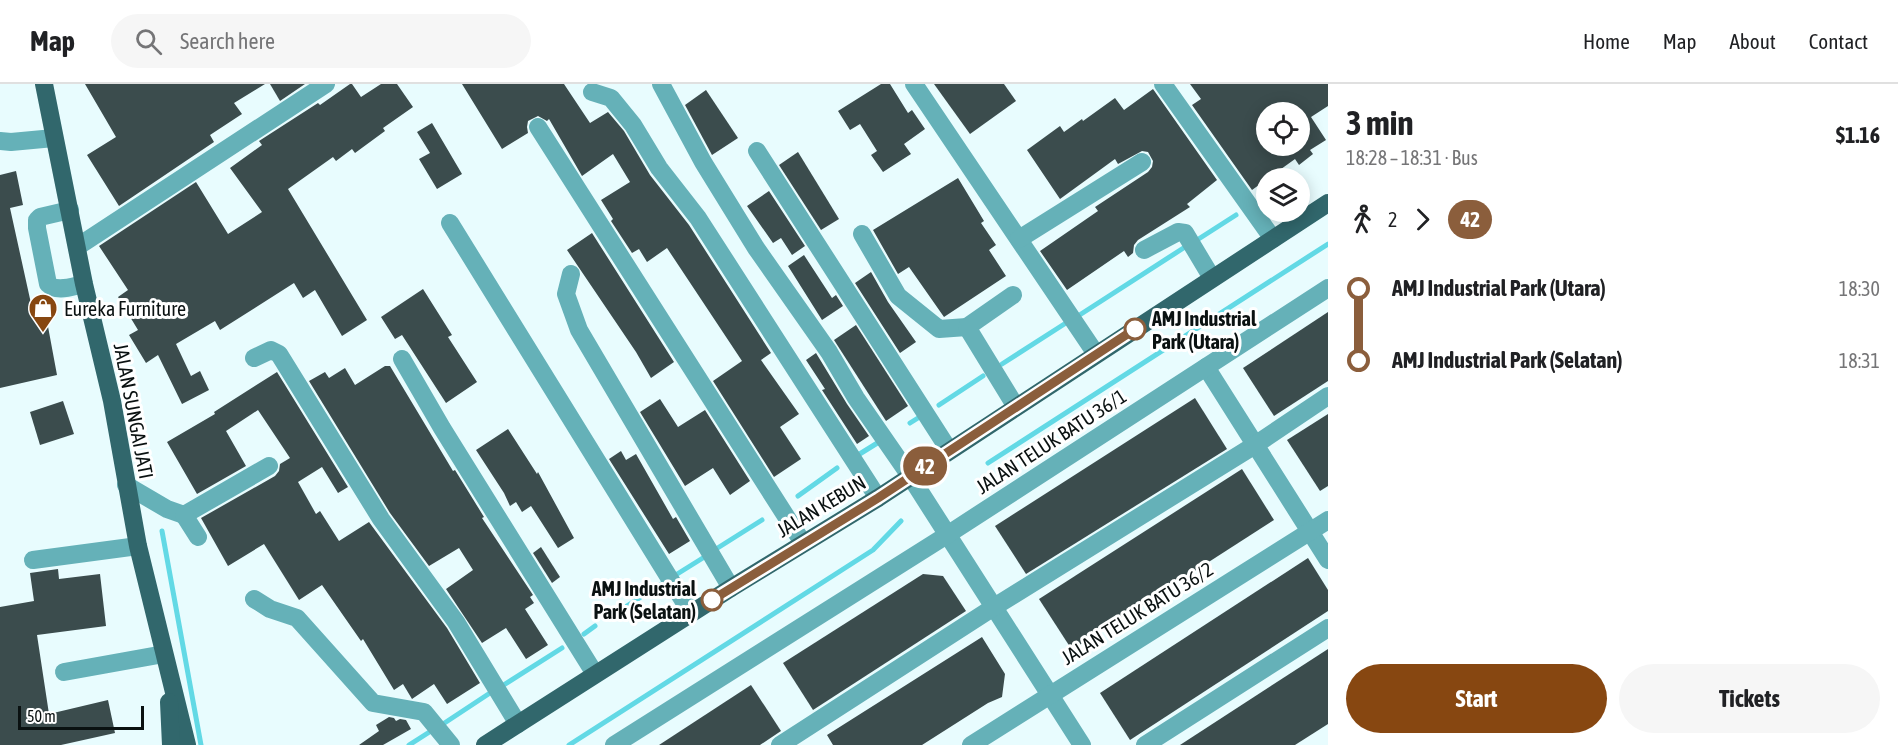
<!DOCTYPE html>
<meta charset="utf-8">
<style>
:root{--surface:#fff;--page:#f6f6f6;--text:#202124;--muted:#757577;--line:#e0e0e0;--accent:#874711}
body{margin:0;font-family:"Asap Condensed",sans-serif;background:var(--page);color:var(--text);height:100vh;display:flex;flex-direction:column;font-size:22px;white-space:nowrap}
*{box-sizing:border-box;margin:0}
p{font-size:20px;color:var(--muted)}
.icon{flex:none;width:33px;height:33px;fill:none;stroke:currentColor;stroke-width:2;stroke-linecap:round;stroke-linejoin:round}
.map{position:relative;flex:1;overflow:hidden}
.details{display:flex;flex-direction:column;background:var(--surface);width:570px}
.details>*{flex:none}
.badge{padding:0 12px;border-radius:20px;font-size:21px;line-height:39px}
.buttons{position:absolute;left:1256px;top:18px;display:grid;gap:12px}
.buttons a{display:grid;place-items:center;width:54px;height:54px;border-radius:50%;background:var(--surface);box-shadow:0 3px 15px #0003;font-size:30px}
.scale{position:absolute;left:18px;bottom:15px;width:126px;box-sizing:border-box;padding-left:6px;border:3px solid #0a1111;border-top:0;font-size:16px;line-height:21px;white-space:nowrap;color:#0a1111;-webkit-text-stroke:4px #fff;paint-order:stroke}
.map>.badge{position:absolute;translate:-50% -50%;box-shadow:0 0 0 3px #fff}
.legs{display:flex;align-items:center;gap:9px;height:66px;padding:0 18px;font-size:20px}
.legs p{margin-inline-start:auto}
.summary{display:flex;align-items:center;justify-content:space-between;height:102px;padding:0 18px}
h1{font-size:33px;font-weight:700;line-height:45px}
.action{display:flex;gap:12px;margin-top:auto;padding:12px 18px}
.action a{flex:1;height:69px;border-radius:36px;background:var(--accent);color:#fff;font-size:24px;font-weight:700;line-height:69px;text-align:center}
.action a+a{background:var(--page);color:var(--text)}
ul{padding:0 18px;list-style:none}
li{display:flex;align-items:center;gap:21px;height:72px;font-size:22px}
li i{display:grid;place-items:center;width:9px;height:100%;margin:0 8px;background:currentColor}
li i::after{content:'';width:15px;height:15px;margin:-8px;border:4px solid;border-radius:50%;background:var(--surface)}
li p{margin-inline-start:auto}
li:first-child i{background:linear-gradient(#0000 50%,currentColor 0)}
li:last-child i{background:linear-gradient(currentColor 50%,#0000 0)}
header{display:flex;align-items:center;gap:36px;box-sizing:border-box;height:84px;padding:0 30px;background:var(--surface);border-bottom:2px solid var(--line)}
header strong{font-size:28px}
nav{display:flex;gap:33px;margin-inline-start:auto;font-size:21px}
.search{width:420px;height:54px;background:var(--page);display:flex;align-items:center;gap:15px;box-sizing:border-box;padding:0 21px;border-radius:33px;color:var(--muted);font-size:22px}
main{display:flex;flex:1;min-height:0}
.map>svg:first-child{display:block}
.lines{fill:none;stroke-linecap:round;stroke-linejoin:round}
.stream{stroke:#62d9e5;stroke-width:5}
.building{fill:#3b4c4d;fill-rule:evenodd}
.minor{stroke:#65b1b8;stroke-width:18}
.major{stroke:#31676c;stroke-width:18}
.line-1-casing{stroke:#fff;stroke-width:14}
.line-1{stroke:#8b5e3c;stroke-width:9}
.stop-1-dot{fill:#fff;stroke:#8b5e3c;stroke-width:3}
.labels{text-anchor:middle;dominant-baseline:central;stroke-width:6;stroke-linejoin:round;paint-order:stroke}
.poi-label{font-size:20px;fill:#0a1111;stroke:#fff;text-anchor:start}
.stop-label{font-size:20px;font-weight:bold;fill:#0a1111;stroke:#fff;text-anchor:start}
.street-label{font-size:20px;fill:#0a1111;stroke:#fff}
</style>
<header>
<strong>Map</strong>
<div class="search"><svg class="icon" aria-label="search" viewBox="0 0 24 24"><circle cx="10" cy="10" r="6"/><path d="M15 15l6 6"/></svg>Search here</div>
<nav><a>Home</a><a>Map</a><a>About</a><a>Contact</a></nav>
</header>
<main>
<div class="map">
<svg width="1328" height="661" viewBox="0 0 1328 661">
<rect width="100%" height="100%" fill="#e8fcfe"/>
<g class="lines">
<g class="stream">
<path d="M1197,156l39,-25"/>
<path d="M1078,232l107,-69"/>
<path d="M1002,280l67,-43"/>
<path d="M939,321l44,-29"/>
<path d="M910,339l8,-5"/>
<path d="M858,371l21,-13"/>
<path d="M988,379l340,-219"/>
<path d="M798,412l39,-28"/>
<path d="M162,447l39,214"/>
<path d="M716,465l46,-29"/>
<path d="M674,492l32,-20"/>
<path d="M619,527l47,-30"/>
<path d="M584,550l11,-8"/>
<path d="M502,602l60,-38"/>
<path d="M443,640l50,-33"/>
<path d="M409,661l22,-14"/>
<path d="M569,661l304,-195 28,-29"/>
</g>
</g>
<g class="building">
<path d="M85,0h180l-31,19 8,11 -32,21 4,7 -95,64 -32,-51 29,-18z"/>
<path d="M270,0h35l-25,17z"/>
<path d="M350,0h2l9,13 20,-13h16l16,23 -30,21 2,3 -30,22 -3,-4 -16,12 -3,-4 -45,32 79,131 -25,16 -27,-46 -12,8 -9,-15 -74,47 -5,-9 -39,23 15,32 9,-5 9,19 -27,14 -24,-49 -12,8 -17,-28 9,-5 -20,-33 10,-7 -29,-44 97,-64 32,52 34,-22 -32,-44 32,-23 -3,-4 59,-38 2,2z"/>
<path d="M462,0h102l26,39 18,-11 16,19 26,44 39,50 82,128 -10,7 38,54 -19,13 21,32 -27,18 -61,-96 29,-20 -75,-113 -20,14 -8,-13 -7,4 -21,-32 2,-2 -12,-19 29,-18 -17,-28 -31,22 -33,-57 -2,2 -9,-5 -10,5 -1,6 1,6 -26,16z"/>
<path d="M881,0h9l18,29 4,-3 13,19 -21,15 7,10 -28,18 -12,-17 6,-4 -17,-27 -10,6 -12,-19z"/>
<path d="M934,0h70l12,17 -46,33z"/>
<path d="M1190,0h138v22l-17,11 15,23 -16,10 3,4 -14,11 -4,-6 -43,31 -60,-85 9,-6zM1266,28h33v34h-33z"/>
<path d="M1153,5l64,91 -30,24 3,3 -52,33 -4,5 -1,8 -5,4 -4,-6 -57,39 -27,-39 58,-40 -3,-4 53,-35 4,-5 1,-6 -5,-9 -6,-1 -24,13 -3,-5 -55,40 -33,-49 33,-24 4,6 18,-13 1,2 32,-23 9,12z"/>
<path d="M706,6l32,48 -26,17 -27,-50z"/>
<path d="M432,39l30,51 -25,15 -18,-30 11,-6 -13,-21z"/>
<path d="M798,68l41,67 -18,11 -42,-65z"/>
<path d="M16,87l7,34 -13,3 22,100 12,-3 13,70 -57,13v-213z"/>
<path d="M958,94l26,43 -3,2 15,22 -7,5 17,26 -62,41 -35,-50 -11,7 -25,-44z"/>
<path d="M769,107l36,55 -13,9 -11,-17 -8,5 -26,-37z"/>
<path d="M592,149l82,129 -23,16 -15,-26 -69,-102z"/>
<path d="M804,171l28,43 4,-3 7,11 -21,14 -34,-54z"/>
<path d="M871,188l17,30 28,40 -16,11 -45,-70z"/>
<path d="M423,205l29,46 -4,2 29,45 -31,21 -44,-68 -7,4 -14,-22z"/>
<path d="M1328,228v69l-54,35 -31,-48z"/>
<path d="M856,241l52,81 -22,15 -52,-81z"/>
<path d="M816,269l31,51 22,32 -12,8 -35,-54 3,-1 -19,-29z"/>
<path d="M385,282h5l63,105 2,-1 29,47 -2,1 51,77 -3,2 4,6 -9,6 23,36 -22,14 -20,-31 -24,15 -36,-54 27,-19 -14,-22 -30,18 -39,-53 -81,-132 16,-9 4,6 16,-10 10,17z"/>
<path d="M277,288l71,115 -10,6 -16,-26 -24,15 18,32 4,-3 19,30 30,-19 78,106 33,55 -33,21 -13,-20 -22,15 -9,-15 -9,6 -31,-51 -2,2 -39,-56 -23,15 -35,-56 -36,22 -27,-48 74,-42 4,-5 1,-7 10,-6 -32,-48 -32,21 20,35 -49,28 -30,-52 48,-28 -1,-2z"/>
<path d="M1195,314l32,51 -201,125 -31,-48z"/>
<path d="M660,315l18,28 27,-17 45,71 -20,14 -17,-27 -28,18 -45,-74z"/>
<path d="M63,317l11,33 -34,11 -10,-33z"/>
<path d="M1328,330v72l-8,5 -33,-51z"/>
<path d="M508,345l29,45 1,-2 36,66 -16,10 -27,-42 -9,6 -6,-10 -6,4 -6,-13 -28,-43z"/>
<path d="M621,367l5,9 10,-6 37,65 3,-2 14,24 -21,13 -60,-95z"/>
<path d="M1242,385l32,51 -202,130 -33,-51z"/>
<path d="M541,463l19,30 -8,6 -19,-30z"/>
<path d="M1308,474l20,32v21l-198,129 -30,-47z"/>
<path d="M58,485l1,10 41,-5 6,52 -69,9 12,79 59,-14 7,33 -54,12h-61v-138l34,-6 -4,-28z"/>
<path d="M923,490l20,2 23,35 -153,99 -30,-47z"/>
<path d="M982,553l23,37 -3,23 -14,6 -66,42h-89l-6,-10z"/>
<path d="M1328,565v75l-33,21h-115z"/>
<path d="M751,601l30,46 -21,14h-101z"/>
<path d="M389,633l5,1 2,3 4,-2 6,1 5,9 -28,16h-24l20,-14 -3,-6z"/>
</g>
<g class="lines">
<g class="minor">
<path d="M661,0l42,78 53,86 73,104 27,46 54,78 172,269"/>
<path d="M914,0l182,270"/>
<path d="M1163,0l110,155"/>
<path d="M592,8l19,6 22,27 26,43 39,50 180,280"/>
<path d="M538,43l265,416"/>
<path d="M0,57l11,1 43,-4"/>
<path d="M757,67l192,299"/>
<path d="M70,126l-30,7 -3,3v8l11,56c9,9 25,2 36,0"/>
<path d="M450,139l241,390"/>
<path d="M862,150l36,62 41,33 28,-2"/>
<path d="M1019,155l123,-77"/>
<path d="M77,163l249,-163"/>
<path d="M1144,166l34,-18 7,1 27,45"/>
<path d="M571,190l-5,20 13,36 152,258"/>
<path d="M1013,211l-46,32 49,80"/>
<path d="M254,274l17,-8 8,4 102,165 75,103 62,102"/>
<path d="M402,275l40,69 153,246"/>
<path d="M1206,283l122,193"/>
<path d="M126,401l41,24 17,6 85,-49"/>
<path d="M184,431l14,22"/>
<path d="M33,476l105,-14"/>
<path d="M254,515l16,10 27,9 76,85 51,9 27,33"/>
<path d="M64,588l100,-18"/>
<path d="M614,661l333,-210 381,-247"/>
<path d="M780,661l214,-138 261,-162 73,-49"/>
<path d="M971,661l357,-225"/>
<path d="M1145,661l183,-117"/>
</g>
<g class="major">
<path d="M44,0l40,200 28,117 26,145 49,199"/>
<path d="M169,618l2,43"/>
<path d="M485,661l246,-157 147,-90 450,-295"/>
</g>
</g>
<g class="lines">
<g class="line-1-casing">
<path id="line-1" d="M712,516l166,-102 257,-169"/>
</g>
<use href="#line-1" class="line-1"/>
</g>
<defs>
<g id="shop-pin" transform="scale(1.5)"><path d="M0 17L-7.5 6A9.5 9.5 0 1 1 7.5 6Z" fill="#874711" stroke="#fff"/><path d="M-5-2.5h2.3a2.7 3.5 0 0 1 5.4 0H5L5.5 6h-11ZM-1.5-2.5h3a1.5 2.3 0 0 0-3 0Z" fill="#fff"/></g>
</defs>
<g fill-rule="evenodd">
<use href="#shop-pin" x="43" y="224"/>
</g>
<g class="stop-1-dot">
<circle cx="1135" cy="245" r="10"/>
<circle cx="712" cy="516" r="10"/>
</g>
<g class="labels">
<g class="poi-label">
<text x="64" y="224">Eureka Furniture</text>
</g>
<g class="stop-label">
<text x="1152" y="234">AMJ Industrial<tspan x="1152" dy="23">Park (Utara)</tspan></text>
<text x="696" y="504" text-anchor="end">AMJ Industrial<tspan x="696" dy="23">Park (Selatan)</tspan></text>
</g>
<g class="street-label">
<text transform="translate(134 327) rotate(79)">JALAN SUNGAI JATI</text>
<text transform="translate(1051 357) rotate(-33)">JALAN TELUK BATU 36/1</text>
<text transform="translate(821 422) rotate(-31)">JALAN KEBUN</text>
<text transform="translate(1137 529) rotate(-32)">JALAN TELUK BATU 36/2</text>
</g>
</g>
</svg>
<div class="buttons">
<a><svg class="icon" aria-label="locate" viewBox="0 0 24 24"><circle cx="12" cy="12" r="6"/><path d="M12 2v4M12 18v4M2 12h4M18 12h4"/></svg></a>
<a><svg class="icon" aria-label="layers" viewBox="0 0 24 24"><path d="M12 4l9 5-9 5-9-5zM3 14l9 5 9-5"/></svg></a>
</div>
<div class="scale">50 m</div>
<b class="badge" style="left:925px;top:382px;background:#8b5e3c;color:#fff">42</b>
</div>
<section class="details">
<div class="summary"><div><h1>3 min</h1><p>18:28 – 18:31 · Bus</p></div><b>$1.16</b></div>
<div class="legs"><svg class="icon" aria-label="walk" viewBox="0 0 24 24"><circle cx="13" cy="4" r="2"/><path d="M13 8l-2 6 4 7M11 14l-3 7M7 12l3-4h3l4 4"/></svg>2<svg class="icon" aria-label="forward" viewBox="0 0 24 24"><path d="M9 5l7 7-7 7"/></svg><b class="badge" style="background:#8b5e3c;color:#fff">42</b></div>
<ul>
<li><i style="color:#8b5e3c"></i><b>AMJ Industrial Park (Utara)</b><p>18:30</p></li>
<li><i style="color:#8b5e3c"></i><b>AMJ Industrial Park (Selatan)</b><p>18:31</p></li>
</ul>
<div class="action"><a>Start</a><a>Tickets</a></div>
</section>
</main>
